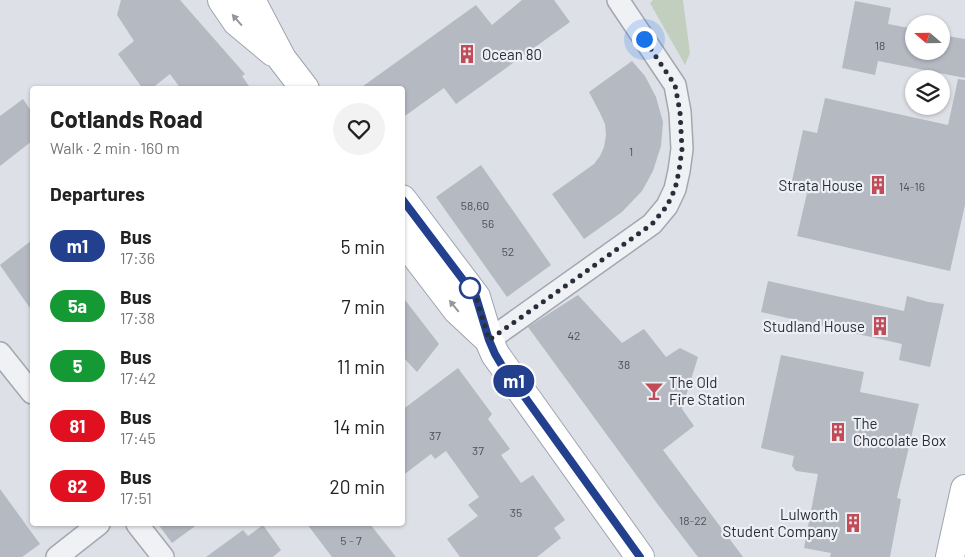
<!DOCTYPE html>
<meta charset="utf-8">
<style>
:root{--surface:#fff;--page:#f2f2f2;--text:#222;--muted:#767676}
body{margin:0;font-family:Barlow,sans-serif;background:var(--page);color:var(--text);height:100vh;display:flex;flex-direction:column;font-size:19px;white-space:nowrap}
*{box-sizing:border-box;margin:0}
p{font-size:16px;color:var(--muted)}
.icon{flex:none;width:28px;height:28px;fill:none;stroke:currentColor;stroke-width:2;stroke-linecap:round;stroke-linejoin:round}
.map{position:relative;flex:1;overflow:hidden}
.drawer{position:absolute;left:30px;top:86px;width:375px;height:440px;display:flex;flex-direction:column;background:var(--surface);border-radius:5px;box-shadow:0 1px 4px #0004}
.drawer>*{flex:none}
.badge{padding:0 10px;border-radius:16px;font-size:18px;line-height:32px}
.needle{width:32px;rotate:290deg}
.tools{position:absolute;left:905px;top:15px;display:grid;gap:10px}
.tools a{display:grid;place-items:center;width:45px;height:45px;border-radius:50%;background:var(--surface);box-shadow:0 1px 4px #0004;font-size:25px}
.you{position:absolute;width:25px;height:25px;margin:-12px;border:4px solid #fff;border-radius:50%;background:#1a73e8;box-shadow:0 0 0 8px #1a73e833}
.map>.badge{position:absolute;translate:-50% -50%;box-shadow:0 0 0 2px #fff}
h2{padding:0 20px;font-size:19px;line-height:45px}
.round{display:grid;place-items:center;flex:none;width:52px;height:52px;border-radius:26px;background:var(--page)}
.overview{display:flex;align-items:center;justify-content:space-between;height:85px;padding:0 20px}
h1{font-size:24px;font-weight:700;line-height:38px}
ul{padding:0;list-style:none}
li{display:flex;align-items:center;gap:15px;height:60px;padding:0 20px}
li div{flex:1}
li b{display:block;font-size:19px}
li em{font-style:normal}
li .badge{min-width:55px;font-weight:700;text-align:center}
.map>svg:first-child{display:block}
.green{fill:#c2cfbf}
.building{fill:#b5b9c2}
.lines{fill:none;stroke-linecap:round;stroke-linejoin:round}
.minor-casing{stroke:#a3a7af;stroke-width:24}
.major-casing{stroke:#9ea4b0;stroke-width:30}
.minor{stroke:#f0f1f5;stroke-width:21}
.major{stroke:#fff;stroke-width:28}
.oneway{fill:#94969d}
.line-casing{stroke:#fff;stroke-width:11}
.line{stroke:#23408f;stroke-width:8}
.walk{stroke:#282e3b;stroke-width:5;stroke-dasharray:0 9}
.stop-dot{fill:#fff;stroke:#23408f;stroke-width:2.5}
.labels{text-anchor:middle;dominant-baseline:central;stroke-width:4.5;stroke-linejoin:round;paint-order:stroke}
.number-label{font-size:12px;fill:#4b515d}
.poi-label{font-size:15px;fill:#282e3b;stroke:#edeff4;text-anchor:start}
</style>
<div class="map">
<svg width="965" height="557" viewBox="0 0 965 557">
<rect width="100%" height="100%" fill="#dde0e6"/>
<path class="green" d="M653,0h30l7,53 -5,12 -35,-62z"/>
<g class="building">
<path d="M121,0h59l65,74 -3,2 9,13h-70l-11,-15 -19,15h-8l-25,-35 16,-13 -17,-26z"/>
<path d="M522,0h32l16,22 -114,82 -12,-16 -42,30v-29h-43l117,-84 16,20z"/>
<path d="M855,1l36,7 -3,16 26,5v22h27v-16l24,4v39l-87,-17 -3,14 -33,-7z"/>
<path d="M632,61l13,15 11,21 7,25 -2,24 -8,25 -11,20 -20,21 -38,27 -32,-45 42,-30 6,-8 4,-9 2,-12 -1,-11 -5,-11 -11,-21z"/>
<path d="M958,79l7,1v125l-15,66 -153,-35 10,-43 -17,-3 13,-60 14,3 8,-35 123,27z"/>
<path d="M23,99l9,13v29l-32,25v-50z"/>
<path d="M481,165l70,100 -44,32 -71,-100z"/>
<path d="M32,240v71l-32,-46z"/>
<path d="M768,281l136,30 3,-15 21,6 16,2 -14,63 -31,-7 3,-16 -141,-32z"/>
<path d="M578,295l44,48 22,-14 22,28 14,-9 18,9 -16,52 12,17 -31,24 80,107h-45l-42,-55 -128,-175z"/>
<path d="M402,296l37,48 -22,28 -15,-16z"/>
<path d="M781,355l83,17 -4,20 59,12 -22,94 4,1 -11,58h-60l1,-4 -27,-5 14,-74 -22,-3 -4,-5 2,-10 -33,-8z"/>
<path d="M458,368l34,46 -4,5 22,30 -9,6 20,28 12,-8 32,45 -11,8 7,10 -24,19h-77l-13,-18 31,-23 -10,-11 11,-8 -33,-46 -11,8 -4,-5 -29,22v-66z"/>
<path d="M0,489l40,55 -18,13h-22z"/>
<path d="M158,524h40l-26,19z"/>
<path d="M307,524h63l26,33h-64z"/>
<path d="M263,525l18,25 -8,7h-67l37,-27 5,6z"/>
</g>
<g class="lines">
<g class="minor-casing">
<g id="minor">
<path d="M489,340l163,-116 15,-18 8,-17 4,-18 3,-22 -2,-37 -5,-27 -57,-85"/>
<path d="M0,353l32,40"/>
<path d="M137,524l26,33"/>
<path d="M57,557l42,-33"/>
</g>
</g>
<g class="major-casing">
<g id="major">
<path d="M222,0l15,22 36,30"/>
<path d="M251,0l31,59 23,30"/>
<path d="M402,199l74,98 13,43 6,14 145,203"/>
<path d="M402,238l55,72 31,29"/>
<path d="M950,557l15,-68"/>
</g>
</g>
<use href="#minor" class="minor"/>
<use href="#major" class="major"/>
</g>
<defs><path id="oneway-solid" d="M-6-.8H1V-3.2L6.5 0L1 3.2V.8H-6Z" transform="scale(1.25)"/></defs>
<g class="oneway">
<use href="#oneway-solid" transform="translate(237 20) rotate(-131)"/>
<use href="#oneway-solid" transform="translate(454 306) rotate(-129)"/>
</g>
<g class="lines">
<g class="line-casing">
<path id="line" d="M402,199l74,98 13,43 6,14 6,10 139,193"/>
</g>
<use href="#line" class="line"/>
<path class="walk" d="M470,288l-4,-5 10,14 13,43 85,-60 78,-56 15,-18 8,-17 4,-18 3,-22 -2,-37 -5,-27 -31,-46"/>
</g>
<defs>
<g id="building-bare" transform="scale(1.5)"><path d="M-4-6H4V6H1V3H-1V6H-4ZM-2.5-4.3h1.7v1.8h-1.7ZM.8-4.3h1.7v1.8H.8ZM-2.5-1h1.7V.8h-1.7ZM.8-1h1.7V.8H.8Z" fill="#c14c57" stroke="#edeff4" stroke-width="2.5" paint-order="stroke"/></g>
<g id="bar-bare" transform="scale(1.5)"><path d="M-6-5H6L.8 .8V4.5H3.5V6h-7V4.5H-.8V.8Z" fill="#c14c57" stroke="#edeff4" stroke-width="2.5" paint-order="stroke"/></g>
</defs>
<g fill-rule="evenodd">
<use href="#building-bare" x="467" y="54"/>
<use href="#building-bare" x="878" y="185"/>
<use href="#building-bare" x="880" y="326"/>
<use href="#bar-bare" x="654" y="391"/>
<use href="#building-bare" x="838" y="432"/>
<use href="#building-bare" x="853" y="523"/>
</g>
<circle class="stop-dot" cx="470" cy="288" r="10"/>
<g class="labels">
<g class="number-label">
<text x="880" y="45">18</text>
<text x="631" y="151">1</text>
<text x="912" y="186">14-16</text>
<text x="475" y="205">58,60</text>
<text x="488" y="223">56</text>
<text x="508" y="251">52</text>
<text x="574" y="335">42</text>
<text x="624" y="364">38</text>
<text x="435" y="435">37</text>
<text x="478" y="450">37</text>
<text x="516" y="512">35</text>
<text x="693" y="520">18-22</text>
<text x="351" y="540">5 - 7</text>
</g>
<g class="poi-label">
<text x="482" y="54">Ocean 80</text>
<text x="863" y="185" text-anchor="end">Strata House</text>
<text x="865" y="326" text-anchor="end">Studland House</text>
<text x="669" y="382">The Old<tspan x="669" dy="17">Fire Station</tspan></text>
<text x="853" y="423">The<tspan x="853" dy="17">Chocolate Box</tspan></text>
<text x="838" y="514" text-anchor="end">Lulworth<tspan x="838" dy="17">Student Company</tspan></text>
</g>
</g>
</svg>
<div class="tools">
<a><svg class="needle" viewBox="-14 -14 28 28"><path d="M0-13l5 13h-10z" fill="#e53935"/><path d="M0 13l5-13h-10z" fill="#767676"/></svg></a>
<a><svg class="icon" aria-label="layers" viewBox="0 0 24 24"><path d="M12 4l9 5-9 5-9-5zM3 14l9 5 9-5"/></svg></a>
</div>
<div class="you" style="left:644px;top:39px"></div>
<b class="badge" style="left:514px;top:381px;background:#23408f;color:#fff">m1</b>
<section class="drawer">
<div class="overview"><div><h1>Cotlands Road</h1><p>Walk · 2 min · 160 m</p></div><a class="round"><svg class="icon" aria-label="heart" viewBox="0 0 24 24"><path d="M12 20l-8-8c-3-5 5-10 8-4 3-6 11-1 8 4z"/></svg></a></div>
<h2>Departures</h2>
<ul>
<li><span class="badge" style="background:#23408f;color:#fff">m1</span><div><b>Bus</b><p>17:36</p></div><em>5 min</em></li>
<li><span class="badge" style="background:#149934;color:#fff">5a</span><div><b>Bus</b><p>17:38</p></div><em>7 min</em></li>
<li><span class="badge" style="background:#149934;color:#fff">5</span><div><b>Bus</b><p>17:42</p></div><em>11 min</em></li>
<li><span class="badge" style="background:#e01021;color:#fff">81</span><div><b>Bus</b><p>17:45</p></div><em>14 min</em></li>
<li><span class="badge" style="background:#e01021;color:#fff">82</span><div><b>Bus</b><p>17:51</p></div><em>20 min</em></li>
</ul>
</section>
</div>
